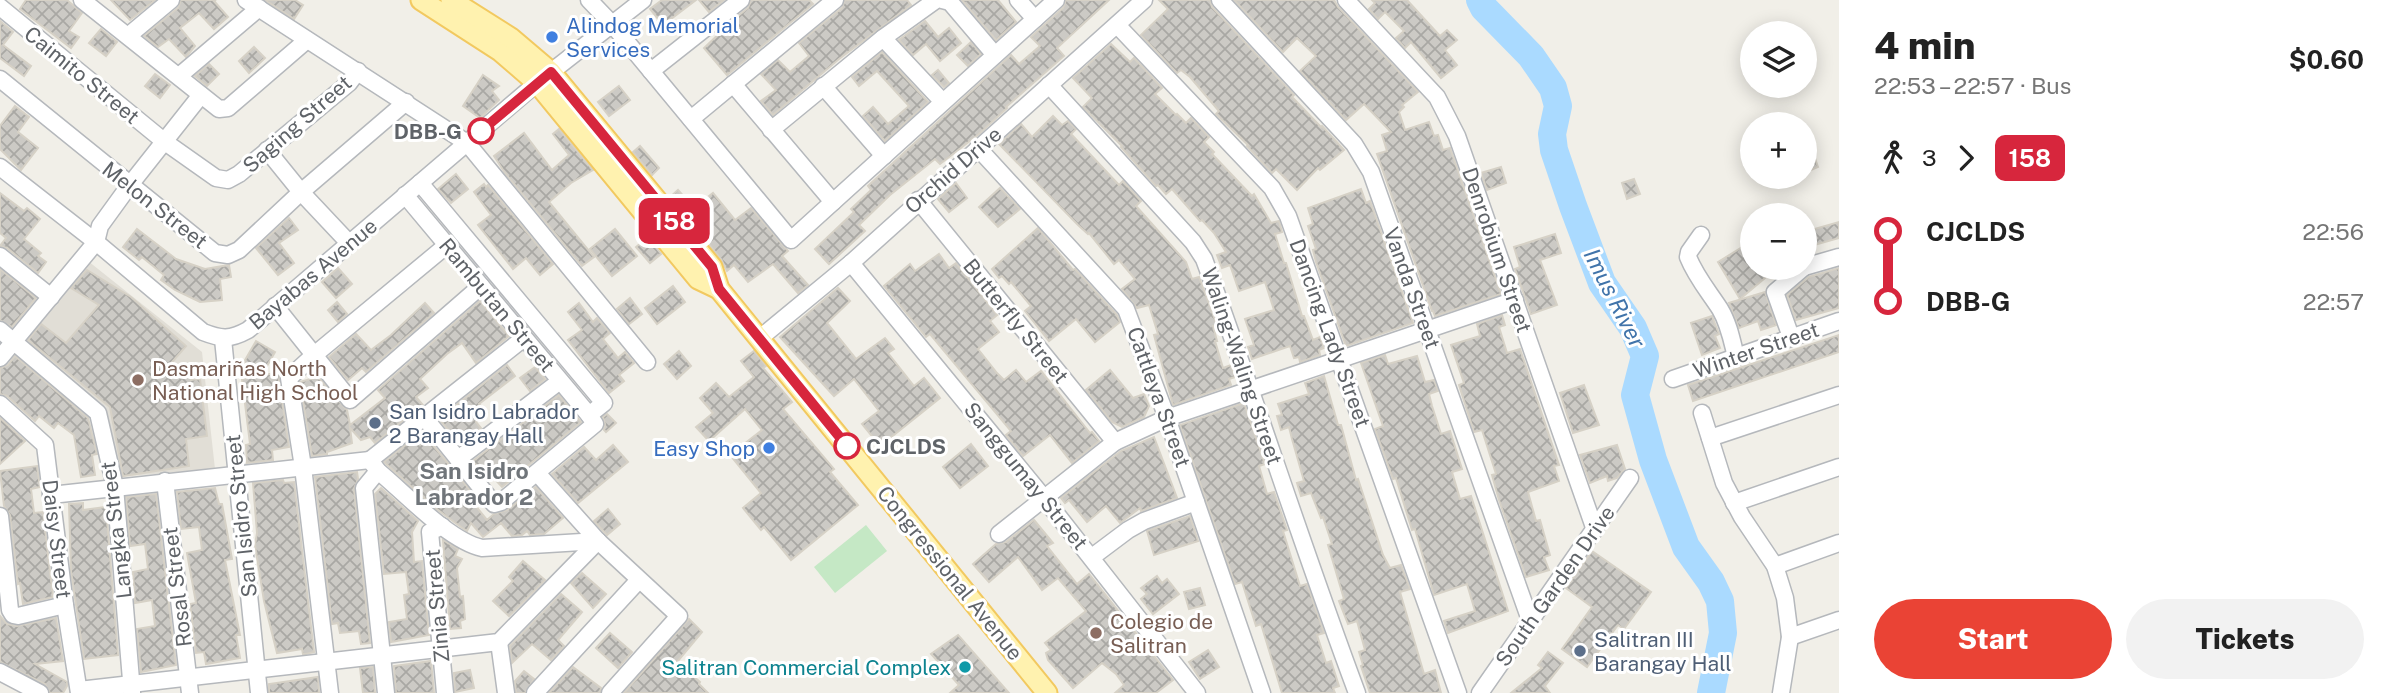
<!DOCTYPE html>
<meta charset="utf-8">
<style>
:root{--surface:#fff;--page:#f2f2f2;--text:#222;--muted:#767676;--accent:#ea4335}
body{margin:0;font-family:"Public Sans",sans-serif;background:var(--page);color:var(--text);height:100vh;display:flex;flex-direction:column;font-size:26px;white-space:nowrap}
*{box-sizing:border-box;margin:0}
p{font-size:23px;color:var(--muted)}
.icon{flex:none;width:38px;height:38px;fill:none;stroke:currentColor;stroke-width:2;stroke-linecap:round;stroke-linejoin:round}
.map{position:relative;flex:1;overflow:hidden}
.drawer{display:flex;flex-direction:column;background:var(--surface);width:560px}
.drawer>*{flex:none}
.badge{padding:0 14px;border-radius:10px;font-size:24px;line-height:46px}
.tools{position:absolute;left:1740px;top:21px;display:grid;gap:14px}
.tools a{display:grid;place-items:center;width:77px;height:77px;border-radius:50%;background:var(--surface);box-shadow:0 4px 18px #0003;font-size:35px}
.map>.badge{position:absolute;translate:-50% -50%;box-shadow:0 0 0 4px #fff}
.legs{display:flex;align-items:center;gap:10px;height:77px;padding:0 35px;font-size:23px}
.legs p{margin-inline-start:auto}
.head{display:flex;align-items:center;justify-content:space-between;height:119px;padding:0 35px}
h1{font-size:38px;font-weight:800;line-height:52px}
.action{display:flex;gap:14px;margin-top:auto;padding:14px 35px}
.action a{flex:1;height:80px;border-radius:42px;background:var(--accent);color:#fff;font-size:28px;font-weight:800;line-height:80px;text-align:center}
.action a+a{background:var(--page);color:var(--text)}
ul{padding:0 35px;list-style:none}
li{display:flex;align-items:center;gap:24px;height:70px;font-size:26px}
li i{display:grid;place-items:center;width:10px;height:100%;margin:0 9px;background:currentColor}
li i::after{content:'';width:18px;height:18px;margin:-9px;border:5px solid;border-radius:50%;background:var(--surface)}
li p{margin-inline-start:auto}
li:first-child i{background:linear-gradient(#0000 50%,currentColor 0)}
li:last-child i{background:linear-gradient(currentColor 50%,#0000 0)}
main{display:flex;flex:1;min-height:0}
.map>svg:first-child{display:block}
.education{fill:#e1ded6}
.garden{fill:#c5e8c5}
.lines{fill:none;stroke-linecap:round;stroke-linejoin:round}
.river{stroke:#aadaff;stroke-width:28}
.building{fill:url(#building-cross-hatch);stroke:#d6d1c6;stroke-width:2}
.minor-casing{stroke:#b5b8bc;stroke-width:19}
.major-casing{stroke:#f2c960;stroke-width:23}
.minor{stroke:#fff;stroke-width:16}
.major{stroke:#fff2af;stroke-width:19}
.line-1-casing{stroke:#fff;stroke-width:16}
.line-1{stroke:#d7263d;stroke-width:10}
.shop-dot{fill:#3f7fe0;stroke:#fff;stroke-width:2.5}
.stop-1-dot{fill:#fff;stroke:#d7263d;stroke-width:3.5}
.education-dot{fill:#8d6e63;stroke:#fff;stroke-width:2.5}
.service-dot{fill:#5c6f8a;stroke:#fff;stroke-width:2.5}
.culture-dot{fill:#0f9aa8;stroke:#fff;stroke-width:2.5}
.labels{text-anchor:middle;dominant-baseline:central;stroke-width:6;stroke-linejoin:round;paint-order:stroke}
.shop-label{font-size:21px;fill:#366cbe;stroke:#fff;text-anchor:start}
.street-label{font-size:21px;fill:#5f6368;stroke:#fff}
.stop-label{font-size:21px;font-weight:bold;fill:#5f6368;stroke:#fff;text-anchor:end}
.education-label{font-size:21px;fill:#785e54;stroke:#fff;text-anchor:start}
.service-label{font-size:21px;fill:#4e5e75;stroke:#fff;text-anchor:start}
.culture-label{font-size:21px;fill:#0d838f;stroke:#fff;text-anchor:end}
.water-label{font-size:23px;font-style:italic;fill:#4174aa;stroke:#fff}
.neighbourhood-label{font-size:23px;font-weight:bold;fill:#70757a;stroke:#fff}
</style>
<main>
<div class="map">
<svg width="1839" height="693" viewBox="0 0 1839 693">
<defs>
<pattern id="building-cross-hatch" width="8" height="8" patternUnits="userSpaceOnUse" patternTransform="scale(1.75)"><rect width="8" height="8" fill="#cccac5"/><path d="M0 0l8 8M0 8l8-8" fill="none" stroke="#a9a8a4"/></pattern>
</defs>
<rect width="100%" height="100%" fill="#f1efe8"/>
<path class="education" d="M88,261l114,91 13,117 -98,8 -11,-70 -85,-66z"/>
<path class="garden" d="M866,525l21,26 -52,42 -21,-26z"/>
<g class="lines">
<path class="river" d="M1480,0l4,8 47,48 22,32 5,18 -6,28 2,16 19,56 29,77 31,45 12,28 -10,39 18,65 33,87 25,35 9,19 3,32 -12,60"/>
</g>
<g class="building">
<path d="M26,0h41l15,13 -13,18 10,6 -8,11 -51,-39z"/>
<path d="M111,0h44l-25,20z"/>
<path d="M181,0h35l-2,1 14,16 -14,12 -15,-16 -19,15 15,18 -9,11 -17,-18 -11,8 -14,-11 34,-28z"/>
<path d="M265,0h30l8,5 -9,14z"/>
<path d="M662,0h34l-33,25 -13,-16z"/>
<path d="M699,0h25l-15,12z"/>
<path d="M751,0h58l4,4 -86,71 -23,-27 20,-19 -1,-1 25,-20z"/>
<path d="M845,0h62l4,5 -72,54 -66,56 -12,-14 15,-11 -15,-16 17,-14 12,12 19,-16 -10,-13 43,-35z"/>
<path d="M962,0h36l18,22 -20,18z"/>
<path d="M1066,0h43l-52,48 7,8 -58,51 1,1 -28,26 -39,30 -5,-5 -45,36 -31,30 6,6 -36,33 -14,-15 39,-37 -3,-3 20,-19 -3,-4 143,-131 8,9 21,-18 -9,-9 32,-29z"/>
<path d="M1159,0h51l2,7 82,88 -2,2 29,30 1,-1 22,24 -24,20 -2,-2 -21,22 -21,-21 -4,4 -25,-27 1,-1 -32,-31 3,-3 -29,-34 -9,-7 -4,3 -36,-38 27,-26z"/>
<path d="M1234,0h100l4,7 80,85 -16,13 2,2 -5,5 6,18 24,-8 5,14 4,-1 5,15 7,-2 51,146 -66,22 -2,-5h-1l-55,-157 10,-3 -5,-16 9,-3 -27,-28 -18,16 -46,-49 16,-15 -19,-18 -14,14z"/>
<path d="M1372,0h35l33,36 7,-6 10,10 -12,10 12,15 -16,13 -30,-36 -6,6 -9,-10 8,-7 -19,-19 -7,7 -9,-10 6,-6z"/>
<path d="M0,21l13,11 -10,13 28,21 -7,10 -24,-18z"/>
<path d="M925,21l13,16 11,-9 12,15 -21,18 -14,-17 -13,11 -14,-15z"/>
<path d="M101,29l16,13 -11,14 -17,-13z"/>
<path d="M971,42l10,12 -13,12 -11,-11z"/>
<path d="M1111,44l19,18 4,-4 28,30 -7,6 21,21 1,-1 9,9 5,-5 18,19 -5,5 10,10 -2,2 40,42 2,-2 17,29 8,-2 3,11 -7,2 9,29h2l16,53h2l9,24 7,-3 4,11 -5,2 1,5 -20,7 -1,-5 -5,1 -4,-12 -38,13 -4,-12 6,-2 -9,-26 29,-9 -9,-28 -26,9 -9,-26 -8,3 -5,-13 9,-3 -12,-19 -12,-13 -2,1 -28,-32 -6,5 -8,-9 -2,1 -35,-39 1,-1 -39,-39 9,-9 -19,-20z"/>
<path d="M254,47l11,11 -16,15 -10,-12z"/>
<path d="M882,52l46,50 -43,39 -22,-25 10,-9 15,17 21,-18 -32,-35 -18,15 -7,-9z"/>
<path d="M209,64l10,10 -12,12 -12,-10z"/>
<path d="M938,70l11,13 -5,4 -12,-12z"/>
<path d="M155,74l15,11 -10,13 -15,-12z"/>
<path d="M483,75l16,11 -7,5 7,9 -19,18 -17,-12z"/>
<path d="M619,86l11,14 -21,16 -11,-14z"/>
<path d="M15,106l14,11 -11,15 20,16 -17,22 -21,-21v-23z"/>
<path d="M1053,116l9,9 6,-4 8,8 -5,5 48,51 4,-4 18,20 -5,5 50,56 6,17 7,-2 18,48 -4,1 4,15h-2l8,27 8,-3 4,12 -6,2 2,6 -58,20 -19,-70 4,-1 -9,-29 -12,3 -15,-19 13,-10 -16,-19 -5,4 -25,-31 -1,1 -10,-9 -79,-81 22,-20 11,13z"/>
<path d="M559,129l34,41 -22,13 -22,19 45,55 -12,9 -77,-93 -11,-17 30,-23 28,37 17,-15 -16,-21z"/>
<path d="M1806,133l12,34 -14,6v-39z"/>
<path d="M640,146l19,22 -7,7 -19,-23z"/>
<path d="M1501,167l5,16 -19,7 -6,-17z"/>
<path d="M456,174l12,15 -17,14 -13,-14z"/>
<path d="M1634,179l6,15 -13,5 -5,-16z"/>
<path d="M956,183l11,15 -18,14 -11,-13z"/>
<path d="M484,184l2,3 2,-2 65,79 -13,11 -14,-17 -13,11 -35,-44 13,-10 -17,-23z"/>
<path d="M1000,188l20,21 -22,18 -19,-20z"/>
<path d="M1361,189l5,14 4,-2 43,122 -67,23 -30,-84 -3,-12 3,-1 -8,-23 5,-2 -5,-16z"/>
<path d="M678,190l16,18 19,-15 22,27 16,-12 37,43 -6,5 26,29 -10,8 -25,-29 -25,18 -14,-17 -7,6 -6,-12 -51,-62z"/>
<path d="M0,193l24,18 3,-3 13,11 -16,20 17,14 -3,3 8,6 -8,11 -31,-25 -7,-2 6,-8 -6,-5z"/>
<path d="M289,218l9,12 -19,13 15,20 -16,12 -22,-27z"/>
<path d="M1839,222v16l-35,10v-16z"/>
<path d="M1038,228l35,42 2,-1 42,46 3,7 -25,20 -19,-23 -27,22 -24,-30 6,-5 -20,-24 -2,2 -7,-8 -3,2 -7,-9z"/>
<path d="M137,229l39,30 29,10 24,-4 2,12 -11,2 2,21 -22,2 -25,-12 -14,-10 3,-5 -22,-18 -3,3 -16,-13z"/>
<path d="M615,229l22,27 -25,20 -22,-27z"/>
<path d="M1555,234l6,19 -21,7 17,45 -26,9 -16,-45 5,-2 -6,-20z"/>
<path d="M648,237l13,17 -11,9 -14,-16z"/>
<path d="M1752,241v27h25l-37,31 -22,-37z"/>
<path d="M939,254l10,14 7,-5 41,52 -7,6 9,11 -21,17 19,24 7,7 12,-10 10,12 15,-11 49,62 2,-1 7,9 -27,22 -22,-28 -27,21 -17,-21 5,-4 -81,-97 -4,3 -42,-51 26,-22 5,7z"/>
<path d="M338,268l14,16 -16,14 -14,-16z"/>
<path d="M1839,268v40l-43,12 -9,-25 22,-18z"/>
<path d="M0,269l36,29 -24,29 -12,-7z"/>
<path d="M87,270l44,27 55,49 -20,23 23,-4 2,15 9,-1 7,57 -21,3 3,27 -66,10 -13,-69 -82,-67 13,-16 25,19 33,-38 -28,-17z"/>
<path d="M673,286l12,16 -28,22 -12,-16z"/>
<path d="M838,288l12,13 -23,22 29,36 29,-21 9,11 -6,4 26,33 10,-8 16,20 -60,48 -18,-22 17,-13 -25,-32 -20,17 -54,-59z"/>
<path d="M1765,292l11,33 -15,5 -3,-9 -19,7 -10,-25z"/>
<path d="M630,298l12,16 -13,10 -12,-15z"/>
<path d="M480,301l29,35 -33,27 -14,-20 -15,11 -27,25 8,9 -12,9 7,8 -48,38 -5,-6 -9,3 -11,-12 2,15 -25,9v2l-15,2 -12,-74 18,-5 29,33 3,15 35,-27 -7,-8z"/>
<path d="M337,302l10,12 -9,8 -10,-12z"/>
<path d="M425,303l9,10 -68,59 -4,-4 -14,12 -19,-23 27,-23 15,16 20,-15z"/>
<path d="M579,303l14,19 4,-4 13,15 -7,6 15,19 7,-6 9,11 -15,12 5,6 -15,12 -41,-53 14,-10 -14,-18z"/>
<path d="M1502,315l3,10 -6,2 8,26 13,-4 39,116 -5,1 5,15 -31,11 8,29 4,-1 10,35 -6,2 5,13 -23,7 -27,-77 -7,-25 4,-1 -14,-44 -8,2 -15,-47 5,-2 -13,-38 29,-9 -3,-12z"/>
<path d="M1712,316l7,18 -4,2 5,12 -18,7 -11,-32z"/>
<path d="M1839,335v17l-146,49 -5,-16z"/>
<path d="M256,341l19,11 -12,21 -19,-11z"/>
<path d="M679,351l12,15 -14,13 -13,-15z"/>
<path d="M754,351l12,15 -3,2 29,34 -9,7 51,60 -4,3 28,33 -67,55 -27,-33 -3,3 -18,-22 18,-15 -31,-38 32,-25 -17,-21 -36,32 -13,-14 17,-14 -13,-15 16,-15 13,14 25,-20 -13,-16z"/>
<path d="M1385,355l3,9 29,-8 8,26 9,-2 4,11 -9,3 3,12 9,28 9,-3 12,38 -10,3 8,27 11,-3 37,115 -60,22 -4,-12 31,-10 -8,-27 -33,11 -19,-66 -3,1 -16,-52 -3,1 -18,-50 8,-3 -22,-63z"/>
<path d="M15,356l73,62 9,36 -5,1 3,20 -14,2 -7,-42 -16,-12 -4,5 -15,-12 -4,5 -28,-25 -7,-2v-26l8,-3z"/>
<path d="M507,365l8,11 -36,28 8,9 -11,9 5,6 -21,16 -21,-25z"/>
<path d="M535,367l10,12 -15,12 -10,-13z"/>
<path d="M1110,370l23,28 11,-4 5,12 -5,11 -22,10 -10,-5 -26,-32z"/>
<path d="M281,372l-2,8 10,67 -17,3 1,10 -26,3 -1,-18 4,-1 -8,-65z"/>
<path d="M1324,376l14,49h3l15,55 2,-1 25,76 7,13 11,-3 9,24 -10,3 24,82 11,-4 6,23h-71l-9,-27 2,-1 -4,-13 6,-2 -8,-29 -9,3 -9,-23 5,-2 -16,-54 4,-1 -9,-27 -2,1 -10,-25 -10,3 -4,-13 7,-2 -12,-42 -3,-12 -8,3 -4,-14 5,-1 -4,-11 31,-10 -4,-11z"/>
<path d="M1584,385l15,40 -26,8 -13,-40z"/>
<path d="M559,395l22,27 -79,65 -13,-14 -4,3 -12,-15z"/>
<path d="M1244,403l21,61 -6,2 8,28 7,-2 13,38 -4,1 17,55 7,-2 17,49 -7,2 9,28 5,-2 8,25 -6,2 2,5h-53l-21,-69 -5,2 -14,-44 -7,2 -55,-159z"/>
<path d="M607,414l9,9 -10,9 -2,-2 1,-6 -2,-7z"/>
<path d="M0,418l25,23 -25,23z"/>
<path d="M422,432l48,58 -4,4 21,26 7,-6 13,-4 29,-23 27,31 -19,16 -14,1 -3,-4 -5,4 -10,1 -11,-13 -18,14 -12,-14 -4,8 -6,-4 -27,-20 -50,-45z"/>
<path d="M1154,437l23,61 -36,13 -1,-3 -20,15 -14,-17 -19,16 -18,-22 -4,3 -4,-5 60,-47z"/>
<path d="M971,444l17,22 -28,22 -17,-21z"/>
<path d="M613,445l15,17 -50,41 -26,-29 32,-27 12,13z"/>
<path d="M1617,445l8,24 -8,9 -9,3 -1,-5 -17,7 -10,-28z"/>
<path d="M37,466l3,21 -9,2 3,24 9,-1 10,85 -30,7 -3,-21 -2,1 -8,-69 -6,-9 -4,-35z"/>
<path d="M357,472l1,7 -4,10 16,154 -9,1 -2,-13 -19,2 -2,-10 -6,1 -17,-147z"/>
<path d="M283,480l1,3 10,-1 20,170 -8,2h-3l-1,-5 -25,4 -13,-52 -9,-56 2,-12 -4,-50z"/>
<path d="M215,488l4,16h3l10,55 -7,1 15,75h-4l4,23 -34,6 -2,-12 -8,1 -6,-49 6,-1 -9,-50 15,-3 -3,-23 -18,2 -4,-37z"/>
<path d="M381,488l37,33 -6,11 2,30 8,-1 7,74 -38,7 -2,-20 18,-3 -3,-24 5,-1 -3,-22 -22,2 -9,-80z"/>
<path d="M156,494l20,171 -35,7 -4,-43 18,-3 -3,-26 -17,3 -2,-31 15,-3 -3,-25 -15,2 -4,-49z"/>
<path d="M83,503v7l23,-3 12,148 -34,4 -13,-88 -2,-67z"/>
<path d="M608,509l12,15 -13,11 -13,-14z"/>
<path d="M1190,516l8,25 -44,14 -7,-24z"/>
<path d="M1034,520l19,23 -6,3 30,38 12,-10 84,106 -17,13h-41l9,-8 -8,-11 -14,-11 -29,25 -25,-28 -2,-7 5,-3 -6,-7 41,-32 -28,-33 -16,12 -24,-33 -29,25 -16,-18 23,-20 10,-2z"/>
<path d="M443,540l15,9 -3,7 7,3 -5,9 3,29 3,-1 2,23 -5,2 1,7 -11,1z"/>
<path d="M1592,551l59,41 -27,37 -6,-4 -31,42 -25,-18 30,-42 -26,-19z"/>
<path d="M523,561l22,19 -36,36 -16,-15 20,-20 -4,-4z"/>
<path d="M582,573l24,21 -13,14 -22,-25z"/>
<path d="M1157,576l5,7 5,-4 12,15 -26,20 -12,-15 6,-5 -6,-6z"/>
<path d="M1200,588l5,17 -16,4 -5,-17z"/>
<path d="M561,594l21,18 -24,28 6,6 -13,14 -19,-16 -20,19 -2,-17z"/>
<path d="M0,616l7,8 10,2 39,-8 7,43 -28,3 32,18v4l-4,7h-13l-5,-9 -45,-22z"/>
<path d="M689,619l13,13 -25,30 23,20 -1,2 9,9h-84z"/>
<path d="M610,633l22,19 -14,16 -22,-20z"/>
<path d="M958,635l51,58h-59l9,-8 -28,-31z"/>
<path d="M1208,650l11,17 -19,12 -11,-17z"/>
<path d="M1548,652l15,11 -18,23 5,7h-39l31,-25 -4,-3z"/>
<path d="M431,661l3,32h-38l-2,-27z"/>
<path d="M373,667l2,26h-12l-3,-25z"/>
<path d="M573,667l28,21 -1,5h-51z"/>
<path d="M470,670l4,18 -19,4 -1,-19z"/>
<path d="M524,671l10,8 -9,14h-9l-1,-12z"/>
<path d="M318,677l1,16h-50v-9z"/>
</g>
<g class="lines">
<g class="minor-casing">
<g id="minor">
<path d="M82,0l137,109 9,-1 79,-68"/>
<path d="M246,0l221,143 180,219"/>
<path d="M589,0l23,24 179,216 265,-240"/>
<path d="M942,0l8,2 45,53"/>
<path d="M1018,0l17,19"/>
<path d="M1220,0l134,144 17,28 159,448"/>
<path d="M1346,0l91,97 20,39 138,394"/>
<path d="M0,7l165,135 51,36 12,2 11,-6 110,-91 9,-12"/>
<path d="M1117,25l155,163 16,28 170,477"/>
<path d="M128,36l43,-36"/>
<path d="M883,38l60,64"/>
<path d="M651,71l90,-71"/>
<path d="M179,76l80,-68"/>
<path d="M0,79l215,174 13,2 11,-5 62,-58 105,-90"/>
<path d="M733,84l100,118"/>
<path d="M1049,85l144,157 11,17c53,144 99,290 153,434"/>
<path d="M823,86l61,70"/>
<path d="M691,119l144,-119"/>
<path d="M771,130l112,-92 53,-38"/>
<path d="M978,148l148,161 41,109 95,275"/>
<path d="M267,150l34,42 48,51"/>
<path d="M0,167l96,75 107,90c18,7 27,8 45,-2l289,-247 106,-83"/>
<path d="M420,183l184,220 -15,12"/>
<path d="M405,195l184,220 6,9 -94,78 -7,2 -36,-45 102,-78"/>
<path d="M918,200l197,242"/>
<path d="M1701,235l-12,17 -1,5c8,20 21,35 32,52 9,15 12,32 16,48"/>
<path d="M0,256l51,41"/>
<path d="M851,263l193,235 153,195"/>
<path d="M1804,267l35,-10"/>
<path d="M275,306l75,94 131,-114"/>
<path d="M0,330l98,83 17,74 17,205"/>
<path d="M1791,337l-16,-45 28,-24"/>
<path d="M760,338l91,-75 293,-263"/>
<path d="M223,339l36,354"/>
<path d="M0,358l96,-116 4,-16 29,-40 72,-91"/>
<path d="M1673,379l166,-58"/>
<path d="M0,404l45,41 20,160 14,88"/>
<path d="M1702,413l22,70 18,34 33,49 10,32 5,39 -9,56"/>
<path d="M424,417l34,42"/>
<path d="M1710,438l129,-43"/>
<path d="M370,460l8,11c27,22 71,70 104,77l116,-7"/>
<path d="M370,460l154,-122"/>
<path d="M378,471l-14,17 22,205"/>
<path d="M538,474l60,67 81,75 -69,77"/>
<path d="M165,481l25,212"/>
<path d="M51,495l319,-35"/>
<path d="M1734,503l105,-36"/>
<path d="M0,516l10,94 3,5 5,1 47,-11"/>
<path d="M442,526l-12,6 15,161"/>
<path d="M999,534l116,-92 52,-24 348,-118"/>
<path d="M1092,557l36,-27 16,-9 52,-19"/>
<path d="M1775,566l64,-23"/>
<path d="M1790,637l49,-17"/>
<path d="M499,642l7,51"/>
<path d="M0,672l40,21"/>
<path d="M79,690l420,-48 99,-101"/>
<path d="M330,693l-27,-226 -14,-89 24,-22 134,-111"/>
<path d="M535,693l103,-112"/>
<path d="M1480,693l150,-215"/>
</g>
</g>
<g class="major-casing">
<g id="major">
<path d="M421,0l79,51 37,32 161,196 21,10"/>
<path d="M451,0l60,38 40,34 161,195 7,22 328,404"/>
</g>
</g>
<use href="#minor" class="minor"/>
<use href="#major" class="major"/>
</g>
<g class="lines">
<g class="line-1-casing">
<path id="line-1" d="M481,131l70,-59 161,195 7,22 128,157"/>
</g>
<use href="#line-1" class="line-1"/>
</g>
<g class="shop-dot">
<circle cx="552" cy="37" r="7"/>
<circle cx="769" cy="448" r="7"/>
</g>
<g class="stop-1-dot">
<circle cx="481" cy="131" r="12"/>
<circle cx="847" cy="446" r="12"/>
</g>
<g class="education-dot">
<circle cx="138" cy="380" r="7"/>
<circle cx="1096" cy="633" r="7"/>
</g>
<g class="service-dot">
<circle cx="375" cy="423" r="7"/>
<circle cx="1580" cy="651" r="7"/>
</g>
<circle class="culture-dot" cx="965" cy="667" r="7"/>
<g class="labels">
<g class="shop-label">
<text x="566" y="25">Alindog Memorial<tspan x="566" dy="24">Services</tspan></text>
<text x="755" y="448" text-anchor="end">Easy Shop</text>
</g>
<g class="street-label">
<text transform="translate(82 75) rotate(39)">Caimito Street</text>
<text transform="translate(297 124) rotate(-41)">Saging Street</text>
<text transform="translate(953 170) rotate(-41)">Orchid Drive</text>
<text transform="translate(155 205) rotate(38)">Melon Street</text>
<text transform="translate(1497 250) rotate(71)">Denrobium Street</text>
<text transform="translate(313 274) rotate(-40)">Bayabas Avenue</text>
<text transform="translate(1412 288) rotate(70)">Vanda Street</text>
<text transform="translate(497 305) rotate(50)">Rambutan Street</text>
<text transform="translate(1016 321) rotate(51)">Butterfly Street</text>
<text transform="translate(1330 333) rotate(70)">Dancing Lady Street</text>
<text transform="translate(1756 350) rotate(-19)">Winter Street</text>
<text transform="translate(1242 366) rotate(71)">Waling-Waling Street</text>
<text transform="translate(1159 397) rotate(70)">Cattleya Street</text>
<text transform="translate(1026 476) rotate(51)">Sanggumay Street</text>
<text transform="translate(241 516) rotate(-96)">San Isidro Street</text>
<text transform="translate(116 530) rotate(-97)">Langka Street</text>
<text transform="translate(57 539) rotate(83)">Daisy Street</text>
<text transform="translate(950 573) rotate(51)">Congressional Avenue</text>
<text transform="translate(1555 586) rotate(-55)">South Garden Drive</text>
<text transform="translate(177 587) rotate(-97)">Rosal Street</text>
<text transform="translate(437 606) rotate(-95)">Zinia Street</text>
</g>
<g class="stop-label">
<text x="462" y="131">DBB-G</text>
<text x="866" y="446" text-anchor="start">CJCLDS</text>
</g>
<g class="education-label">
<text x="152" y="368">Dasmariñas North<tspan x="152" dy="24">National High School</tspan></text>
<text x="1110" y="621">Colegio de<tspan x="1110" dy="24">Salitran</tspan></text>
</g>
<g class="service-label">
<text x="389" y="411">San Isidro Labrador<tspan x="389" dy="24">2 Barangay Hall</tspan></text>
<text x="1594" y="639">Salitran III<tspan x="1594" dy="24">Barangay Hall</tspan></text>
</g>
<g class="culture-label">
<text x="951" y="667">Salitran Commercial Complex</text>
</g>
<g class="water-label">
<text transform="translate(1615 298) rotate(63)">Imus River</text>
</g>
<g class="neighbourhood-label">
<text x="474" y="470">San Isidro<tspan x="474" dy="26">Labrador 2</tspan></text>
</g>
</g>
</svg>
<div class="tools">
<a><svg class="icon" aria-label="layers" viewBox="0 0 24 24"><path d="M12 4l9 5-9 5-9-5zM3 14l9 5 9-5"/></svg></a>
<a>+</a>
<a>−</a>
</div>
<b class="badge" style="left:674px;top:221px;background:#d7263d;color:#fff">158</b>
</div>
<section class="drawer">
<div class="head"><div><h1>4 min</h1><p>22:53 – 22:57 · Bus</p></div><b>$0.60</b></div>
<div class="legs"><svg class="icon" aria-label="walk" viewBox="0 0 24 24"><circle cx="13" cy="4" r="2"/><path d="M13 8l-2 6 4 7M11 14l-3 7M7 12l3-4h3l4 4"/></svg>3<svg class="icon" aria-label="forward" viewBox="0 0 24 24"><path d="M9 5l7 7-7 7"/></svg><b class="badge" style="background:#d7263d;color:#fff">158</b></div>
<ul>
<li><i style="color:#d7263d"></i><b>CJCLDS</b><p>22:56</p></li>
<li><i style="color:#d7263d"></i><b>DBB-G</b><p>22:57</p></li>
</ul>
<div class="action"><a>Start</a><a>Tickets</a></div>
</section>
</main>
